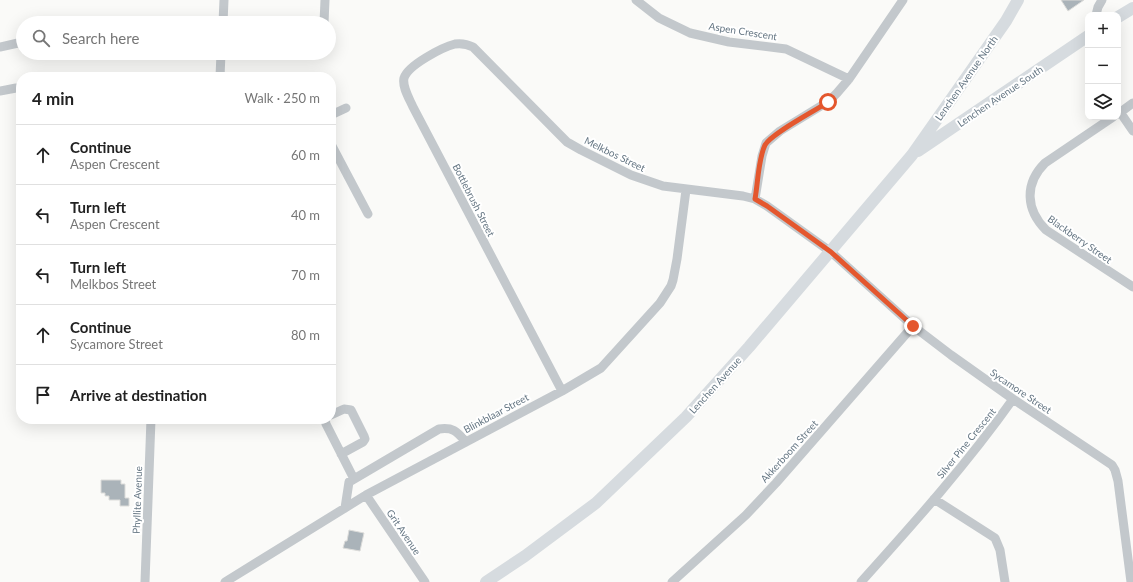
<!DOCTYPE html>
<html lang="en">
<head>
<meta charset="utf-8">
<style>
	:root { --surface:#fff; --page:#f6f6f6; --text:#222; --muted:#767676; --line:#e0e0e0 }
	body { margin:0; font-family:Lato,sans-serif; background:var(--page); color:var(--text) }
	.controls { position:absolute; right:12px; top:12px; display:grid; overflow:hidden; border-radius:8px; box-shadow:0 4px 16px #0002 }
	.controls button { width:36px; height:36px; display:grid; place-items:center; padding:0; border:0; border-bottom:1px solid var(--line); background:var(--surface); color:var(--text); font:20px sans-serif }
	.stop { position:absolute; width:12px; height:12px; margin:-9px; border:3px solid #e4572e; border-radius:50%; background:#fff }
	.stop.end { background:#e4572e; border-color:#fff; box-shadow:0 1px 4px #0008 }
	.list { margin:0; padding:0; list-style:none }
	h2 { display:flex; justify-content:space-between; align-items:center; height:52px; margin:0; padding:0 16px; font-size:17px }
	h2 small { font-size:13px; font-weight:400; color:var(--muted) }
	.list li { display:grid; grid-template-columns:26px 1fr auto; gap:12px; align-items:center; box-sizing:border-box; height:60px; padding:0 16px; border-top:1px solid var(--line) }
	.list b { display:block; font-size:15px; white-space:nowrap }
	.list p { margin:0; font-size:13px; white-space:nowrap; color:var(--muted) }
	.list em { font-size:13px; font-style:normal; color:var(--muted) }
	.icon { flex:none; width:22px; height:22px; fill:none; stroke:currentColor; stroke-width:2; stroke-linecap:round; stroke-linejoin:round }
	.map { position:relative; flex:none; width:1133px; height:582px; overflow:hidden }
	.search { position:absolute; background:var(--surface); box-shadow:0 4px 16px #0002; left:16px; top:16px; width:320px; height:44px; display:flex; align-items:center; gap:10px; box-sizing:border-box; padding:0 14px; border-radius:22px; color:var(--muted); font-size:15px }
	.panel { position:absolute; background:var(--surface); box-shadow:0 4px 16px #0002; left:16px; top:72px; width:320px; height:352px; border-radius:16px }
	.map>svg:first-child { display:block }
	.building { fill:#aab3b9; stroke:#dcdcda }
	.lines { fill:none; stroke-linecap:round; stroke-linejoin:round }
	.minor { stroke:#c3c8cc; stroke-width:9 }
	.major { stroke:#d6dbdf; stroke-width:12 }
	.route { stroke:#e4572e; stroke-width:5 }
	.labels { text-anchor:middle; stroke-width:4; stroke-linejoin:round; paint-order:stroke }
	.street-label { font-size:10px; fill:#657683; stroke:#fff }
</style>
</head>
<body>
<div class="map">
<svg width="1133" height="582" viewBox="0 0 1133 582">
	<rect width="100%" height="100%" fill="#fafaf8"/>
	<path class="building" d="M1061 0H1084L1068 11Z
		M101 480H121V484H125V498H129V506H120V500H109V496H105V493H101Z
		M349 530 364 533 360 551 343 548 345 541H347Z"/>
	<g class="lines">
		<path class="minor" d="M636 0 659 18 690 33 729 42 786 49 849 79
			M1096 15 1098 7 1102 0
			M223 23 224 0
			M324 23 325 0
			M0 47 18 43
			M220 77 221 53
			M0 91 16 88
			M1120 112 1133 131
			M1118 114 1133 103
			M331 115 346 108
			M1113 117 1045 163C1024 184 1026 210 1046 230L1133 287
			M331 144 368 214
			M755 199 762 156 766 143 780 131 829 101 837 93 849 79 903 0
			M562 391 413 107C409 98 402 87 404 78 408 65 443 47 455 44 462 43 467 44 473 47L560 135 567 142 581 150 631 175 663 186 743 196 755 199 767 206 831 252 913 326 951 355 1013 399 1112 465 1115 470 1118 481 1131 582
			M331 415 344 409 351 410 364 436 365 439 363 442 341 454
			M325 419 326 424 354 479
			M366 495 425 582
			M934 499 995 538 1000 550 1005 582
			M345 508 349 482 439 429C454 427 457 432 466 442
			M145 582 151 419
			M225 582 366 495 562 391 601 368 660 303 671 286 673 280 677 259 686 190
			M672 582 746 515 776 483 913 326
			M861 582C914 523 967 464 1013 399"/>
		<path class="major" d="M1118 17 1133 8
			M918 151 1088 36
			M486 582 525 556 596 503 686 417 749 347 912 155 1006 21 1018 0"/>
	</g>
	<g class="lines">
		<path class="route" d="M828 102C815 111 772 133 765 145 758 160 758 183 755 199L767 206 831 252 913 326"/>
	</g>
	<g class="labels">
		<g class="street-label">
			<text transform="translate(743 31) rotate(9)" y="4">Aspen Crescent</text>
			<text transform="translate(966 78) rotate(-55)" y="4">Lenchen Avenue North</text>
			<text transform="translate(1000 96) rotate(-34)" y="4">Lenchen Avenue South</text>
			<text transform="translate(615 154) rotate(26)" y="4">Melkbos Street</text>
			<text transform="translate(474 200) rotate(63)" y="4">Bottlebrush Street</text>
			<text transform="translate(1080 239) rotate(35)" y="4">Blackberry Street</text>
			<text transform="translate(715 385) rotate(-48)" y="4">Lenchen Avenue</text>
			<text transform="translate(1021 391) rotate(34)" y="4">Sycamore Street</text>
			<text transform="translate(496 413) rotate(-28)" y="4">Blinkblaar Street</text>
			<text transform="translate(966 443) rotate(-51)" y="4">Silver Pine Crescent</text>
			<text transform="translate(789 451) rotate(-48)" y="4">Akkerboom Street</text>
			<text transform="translate(137 500) rotate(-88)" y="4">Phyllite Avenue</text>
			<text transform="translate(404 532) rotate(56)" y="4">Grit Avenue</text>
		</g>
	</g>
</svg>
<div class="controls">
<button>+</button>
<button>−</button>
<button><svg class="icon" aria-label="layers" viewBox="0 0 24 24"><path d="M12 4l9 5-9 5-9-5zM3 14l9 5 9-5"/></svg></button>
</div>
<div class="stop" style="left:828px;top:102px"></div>
<div class="stop end" style="left:913px;top:326px"></div>
<div class="search"><svg class="icon" aria-label="search" viewBox="0 0 24 24"><circle cx="10" cy="10" r="6"/><path d="M15 15l6 6"/></svg>Search here</div>
<section class="panel">
<h2>4 min<small>Walk · 250 m</small></h2>
<ul class="list">
<li><svg class="icon" aria-label="ahead" viewBox="0 0 24 24"><path d="M12 20V5M6 11l6-6 6 6"/></svg><div><b>Continue</b><p>Aspen Crescent</p></div><em>60 m</em></li>
<li><svg class="icon" aria-label="left" viewBox="0 0 24 24"><path d="M17 20v-9H6M10 6l-5 5 5 5"/></svg><div><b>Turn left</b><p>Aspen Crescent</p></div><em>40 m</em></li>
<li><svg class="icon" aria-label="left" viewBox="0 0 24 24"><path d="M17 20v-9H6M10 6l-5 5 5 5"/></svg><div><b>Turn left</b><p>Melkbos Street</p></div><em>70 m</em></li>
<li><svg class="icon" aria-label="ahead" viewBox="0 0 24 24"><path d="M12 20V5M6 11l6-6 6 6"/></svg><div><b>Continue</b><p>Sycamore Street</p></div><em>80 m</em></li>
<li><svg class="icon" aria-label="arrive" viewBox="0 0 24 24"><path d="M6 21V4h12l-3 4 3 4H6"/></svg><div><b>Arrive at destination</b></div></li>
</ul>
</section>
</div>
</body>
</html>
